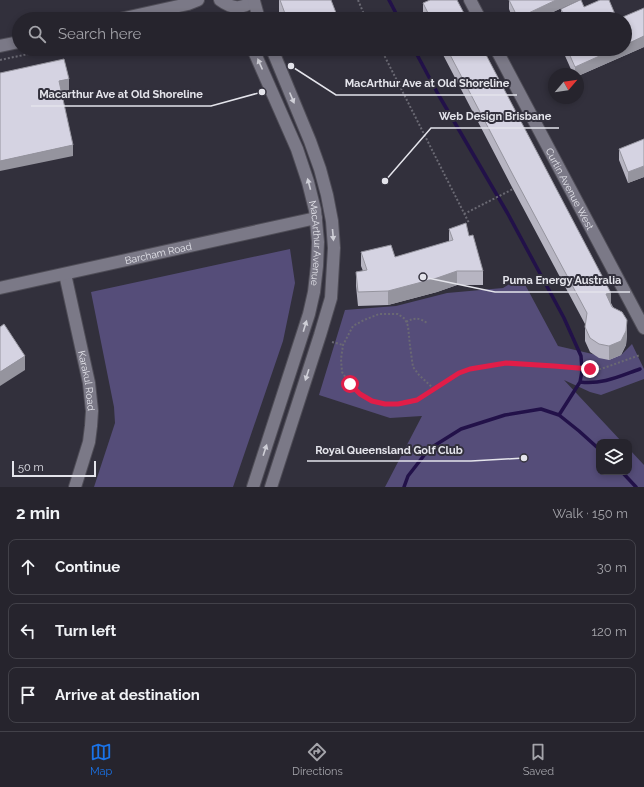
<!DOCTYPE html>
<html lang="en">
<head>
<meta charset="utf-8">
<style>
	:root { --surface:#26242d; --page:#2e2c35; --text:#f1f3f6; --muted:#a4a4aa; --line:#424149; --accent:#1a73e8 }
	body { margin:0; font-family:Raleway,sans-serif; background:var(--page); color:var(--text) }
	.controls { position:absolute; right:12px; bottom:12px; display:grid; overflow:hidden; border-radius:8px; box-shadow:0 2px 6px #0003 }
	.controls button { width:36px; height:36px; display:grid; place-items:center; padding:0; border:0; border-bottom:1px solid var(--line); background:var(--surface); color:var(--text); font:20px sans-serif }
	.compass { position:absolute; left:548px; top:68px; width:36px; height:36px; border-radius:50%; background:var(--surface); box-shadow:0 2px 6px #0003; rotate:61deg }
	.scale { position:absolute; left:12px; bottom:10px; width:84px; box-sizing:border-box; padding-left:4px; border:2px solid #e4e4eb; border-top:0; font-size:11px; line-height:14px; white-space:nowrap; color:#e4e4eb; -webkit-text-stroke:3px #32303c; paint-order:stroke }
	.stop { position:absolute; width:12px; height:12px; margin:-9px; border:3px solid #e11d48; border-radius:50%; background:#fff }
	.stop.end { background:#e11d48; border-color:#fff; box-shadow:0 1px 4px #0008 }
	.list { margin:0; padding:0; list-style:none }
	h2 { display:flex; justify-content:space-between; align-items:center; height:52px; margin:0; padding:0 16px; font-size:17px }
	h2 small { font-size:13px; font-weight:400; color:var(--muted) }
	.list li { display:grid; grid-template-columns:26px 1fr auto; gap:12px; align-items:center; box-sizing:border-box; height:56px; margin:0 8px 8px; padding:0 8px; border:1px solid var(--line); border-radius:8px }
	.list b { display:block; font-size:15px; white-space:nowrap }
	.list em { font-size:13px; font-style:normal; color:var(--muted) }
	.icon { flex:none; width:22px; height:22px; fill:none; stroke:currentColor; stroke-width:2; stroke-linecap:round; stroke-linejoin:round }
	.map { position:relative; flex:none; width:644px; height:487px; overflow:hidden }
	.search { position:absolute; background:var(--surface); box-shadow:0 2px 6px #0003; left:12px; right:12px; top:12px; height:44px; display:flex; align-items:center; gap:10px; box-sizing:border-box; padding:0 14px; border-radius:22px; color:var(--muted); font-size:15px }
	.sheet { height:244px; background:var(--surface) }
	nav { display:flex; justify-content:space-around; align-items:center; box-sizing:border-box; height:56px; border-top:1px solid var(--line); background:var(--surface); font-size:11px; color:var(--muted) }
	nav a { display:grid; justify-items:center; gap:2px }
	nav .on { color:var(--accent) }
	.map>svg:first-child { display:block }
	.green { fill:#554d79 }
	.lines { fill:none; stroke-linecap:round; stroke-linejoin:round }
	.stream { stroke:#221149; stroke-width:3.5 }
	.minor-casing { stroke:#4f4d57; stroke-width:14 }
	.path { stroke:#6a6973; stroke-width:2; stroke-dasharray:2 2; stroke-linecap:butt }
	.minor { stroke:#7b7987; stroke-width:12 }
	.wall { fill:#b7b5c2 }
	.shaded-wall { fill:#95949e }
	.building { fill:#d5d3e2; stroke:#95949e }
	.oneway { fill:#cfcfd7 }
	.route { stroke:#e11d48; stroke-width:5 }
	.labels { text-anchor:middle; stroke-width:4; stroke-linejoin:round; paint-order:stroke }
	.street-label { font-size:10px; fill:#e4e4eb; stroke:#32303c }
	.leader { fill:none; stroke:#e4e4eb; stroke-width:1.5 }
	.callout-dot { fill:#e4e4eb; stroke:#32303c; stroke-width:1.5 }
	.callout-label { font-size:11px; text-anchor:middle; font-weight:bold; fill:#e4e4eb; stroke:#32303c; stroke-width:4; stroke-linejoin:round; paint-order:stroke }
</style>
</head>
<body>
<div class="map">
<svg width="644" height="487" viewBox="0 0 644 487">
	<rect width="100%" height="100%" fill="#32303c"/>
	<path class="green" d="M290 249 295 283 283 341 233 487H94L115 423 114 407 91 292Z
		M521 277 558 346 601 356 621 355 632 344 644 369V379L601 395 590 392 564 380 622 442H599V472H629V449L644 465V487H385L422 416 390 418 319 395 345 310 396 306 447 293 503 288Z"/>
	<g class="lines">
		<path class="stream" d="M389 0 399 19
			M414 49 438 94 508 214 564 318 581 356 582 371 580 382 559 415
			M580 382C602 385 620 376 640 369
			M622 472 636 487
			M404 487 408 476 429 449 461 429 505 415 541 409 559 415 579 431 599 449"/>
		<g class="minor-casing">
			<g id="minor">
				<path d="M220 0C232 9 242 10 254 0"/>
				<path d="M470 0 480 19"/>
				<path d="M254 1 259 19"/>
				<path d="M120 19 188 4 198 0"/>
				<path d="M0 46 19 42"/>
				<path id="s1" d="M253 49 297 149 308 182 315 210 318 242 317 266 314 292 309 314 253 487"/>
				<path id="s2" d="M496 49 644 328"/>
				<path id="s3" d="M65 274 89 383 92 411 91 426 89 442 75 487"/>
				<path id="s4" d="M0 288 316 218"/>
				<path d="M271 487 320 335 331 298 334 248 332 221 327 195 320 169 310 141 272 49"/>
			</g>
		</g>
		<path class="path" d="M358 0 366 19
			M187 19C200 16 209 12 221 19
			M381 49 469 223
			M0 60 52 49
			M464 214 513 189
			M406 322C415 317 420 318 427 323
			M332 342 343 345
			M434 389 419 375 413 367 410 346 408 326 405 319 398 314H379L364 320 353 326 343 345 341 359 342 372 350 384 360 394 372 401 385 404H398L417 400 434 389 459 373 470 369 506 363 554 366 574 368 601 369 640 355"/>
		<use href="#minor" class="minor"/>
	</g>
	<path class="wall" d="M279 0H331L338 19H282L279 13Z
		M509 0H579L538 19H513L509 9Z
		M423 3 467 19H424L423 17Z
		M584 7 561 17V9Z
		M644 47 578 76V74H573L562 49H625Z
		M440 49H483L611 303 627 334 626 345 621 355 609 360 599 358 590 352 585 341V324L513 189Z
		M644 139V177L628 183 619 160V149Z
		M449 229 469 236 483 271V285H457L437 292 388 305 358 306 356 286V272L363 271 361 266V252L395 257 449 242Z"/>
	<path class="shaded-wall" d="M556 0H579L538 19H518V18Z
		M644 36V47L578 76V74H575V67L615 49H625V45Z
		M69 79V90L59 92V81Z
		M73 145V156L0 171V161Z
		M644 166V177L628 183V172Z
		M457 271V285L437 292 388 305V291Z
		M611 293V307L606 294Z
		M627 320V334L626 345 621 355 609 360V346Z
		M25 356V370L0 386V372Z"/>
	<path class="building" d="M280 0H331L338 18 336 19H287Z
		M430 0H457L467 19H431L423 3Z
		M509 0H556L518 18Z
		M580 0H581L584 7 600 0H609L617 19H556L564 16 561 9Z
		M644 8V36L625 45V19H618Z
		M447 49H483L611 293 606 294 612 307 622 312 627 320 626 331 621 341 609 346 599 344 590 338 585 327 587 313 513 175Z
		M567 49H615L575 67Z
		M64 59 69 79 59 81 73 145 0 161V73Z
		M644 139V166L628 172 619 149Z
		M466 223 469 236 473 235 483 271H457L437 278 388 291 358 292 356 272 367 270 361 252 391 245 395 257 453 240 449 229Z
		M4 324 25 356 0 372V327Z"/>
	<defs><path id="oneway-solid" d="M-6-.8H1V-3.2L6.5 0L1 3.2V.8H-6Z"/></defs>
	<g class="oneway">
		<use href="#oneway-solid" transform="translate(260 64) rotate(-114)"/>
		<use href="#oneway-solid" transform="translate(292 98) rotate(67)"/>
		<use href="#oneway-solid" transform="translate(309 184) rotate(-105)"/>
		<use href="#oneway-solid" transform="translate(333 235) rotate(85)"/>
		<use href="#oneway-solid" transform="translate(305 326) rotate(-73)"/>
		<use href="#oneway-solid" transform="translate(307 375) rotate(108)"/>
		<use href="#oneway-solid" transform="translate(265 450) rotate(-72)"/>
	</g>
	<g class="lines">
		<path class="route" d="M350 384 360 394 372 401 385 404H398L417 400 459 373 470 369 506 363 554 366 590 369"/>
	</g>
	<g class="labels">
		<g class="street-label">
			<text dy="4" stroke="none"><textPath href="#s2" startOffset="158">Curtin Avenue West</textPath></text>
			<text dy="4" stroke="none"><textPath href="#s1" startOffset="206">MacArthur Avenue</textPath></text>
			<text dy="4" stroke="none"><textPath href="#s4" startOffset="162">Barcham Road</textPath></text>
			<text dy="4" stroke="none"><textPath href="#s3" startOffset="109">Karakul Road</textPath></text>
		</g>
	</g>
	<path class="leader" d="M291 66L336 95H517M262 92L211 106H31M385 181L431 128H559M423 277L495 292H630M524 458L471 461H307"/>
	<g class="callout-dot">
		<circle cx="291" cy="66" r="4"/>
		<circle cx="262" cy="92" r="4"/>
		<circle cx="385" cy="181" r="4"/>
		<circle cx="423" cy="277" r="4"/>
		<circle cx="524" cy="458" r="4"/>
	</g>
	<g class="callout-label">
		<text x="427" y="87">MacArthur Ave at Old Shoreline</text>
		<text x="121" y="98">Macarthur Ave at Old Shoreline</text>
		<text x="495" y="120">Web Design Brisbane</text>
		<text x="562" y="284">Puma Energy Australia</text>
		<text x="389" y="454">Royal Queensland Golf Club</text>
	</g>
</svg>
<div class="controls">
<button><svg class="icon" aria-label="layers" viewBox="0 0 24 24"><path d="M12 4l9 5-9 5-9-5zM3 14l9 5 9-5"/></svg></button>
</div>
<svg class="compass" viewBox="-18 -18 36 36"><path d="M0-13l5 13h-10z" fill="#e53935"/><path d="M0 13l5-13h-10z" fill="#a4a4aa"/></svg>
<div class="scale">50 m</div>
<div class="stop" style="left:350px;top:384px"></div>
<div class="stop end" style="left:590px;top:369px"></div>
<div class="search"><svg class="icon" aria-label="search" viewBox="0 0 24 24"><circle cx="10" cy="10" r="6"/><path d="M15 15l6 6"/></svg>Search here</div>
</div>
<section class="sheet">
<h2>2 min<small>Walk · 150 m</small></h2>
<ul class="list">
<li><svg class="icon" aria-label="ahead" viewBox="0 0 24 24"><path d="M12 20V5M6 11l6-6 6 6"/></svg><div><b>Continue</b></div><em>30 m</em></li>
<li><svg class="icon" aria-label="left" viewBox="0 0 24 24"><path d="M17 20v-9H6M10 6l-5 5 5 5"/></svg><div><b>Turn left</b></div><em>120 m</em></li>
<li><svg class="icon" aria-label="arrive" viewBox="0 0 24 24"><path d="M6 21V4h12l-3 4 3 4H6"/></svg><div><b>Arrive at destination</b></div></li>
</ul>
</section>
<nav>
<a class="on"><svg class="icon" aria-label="map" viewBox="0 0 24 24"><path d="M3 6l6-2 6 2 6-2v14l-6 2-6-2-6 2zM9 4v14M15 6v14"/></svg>Map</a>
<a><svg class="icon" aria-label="directions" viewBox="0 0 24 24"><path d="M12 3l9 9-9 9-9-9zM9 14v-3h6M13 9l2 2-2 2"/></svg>Directions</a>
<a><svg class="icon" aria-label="saved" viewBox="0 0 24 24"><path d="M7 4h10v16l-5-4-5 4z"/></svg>Saved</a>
</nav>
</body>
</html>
